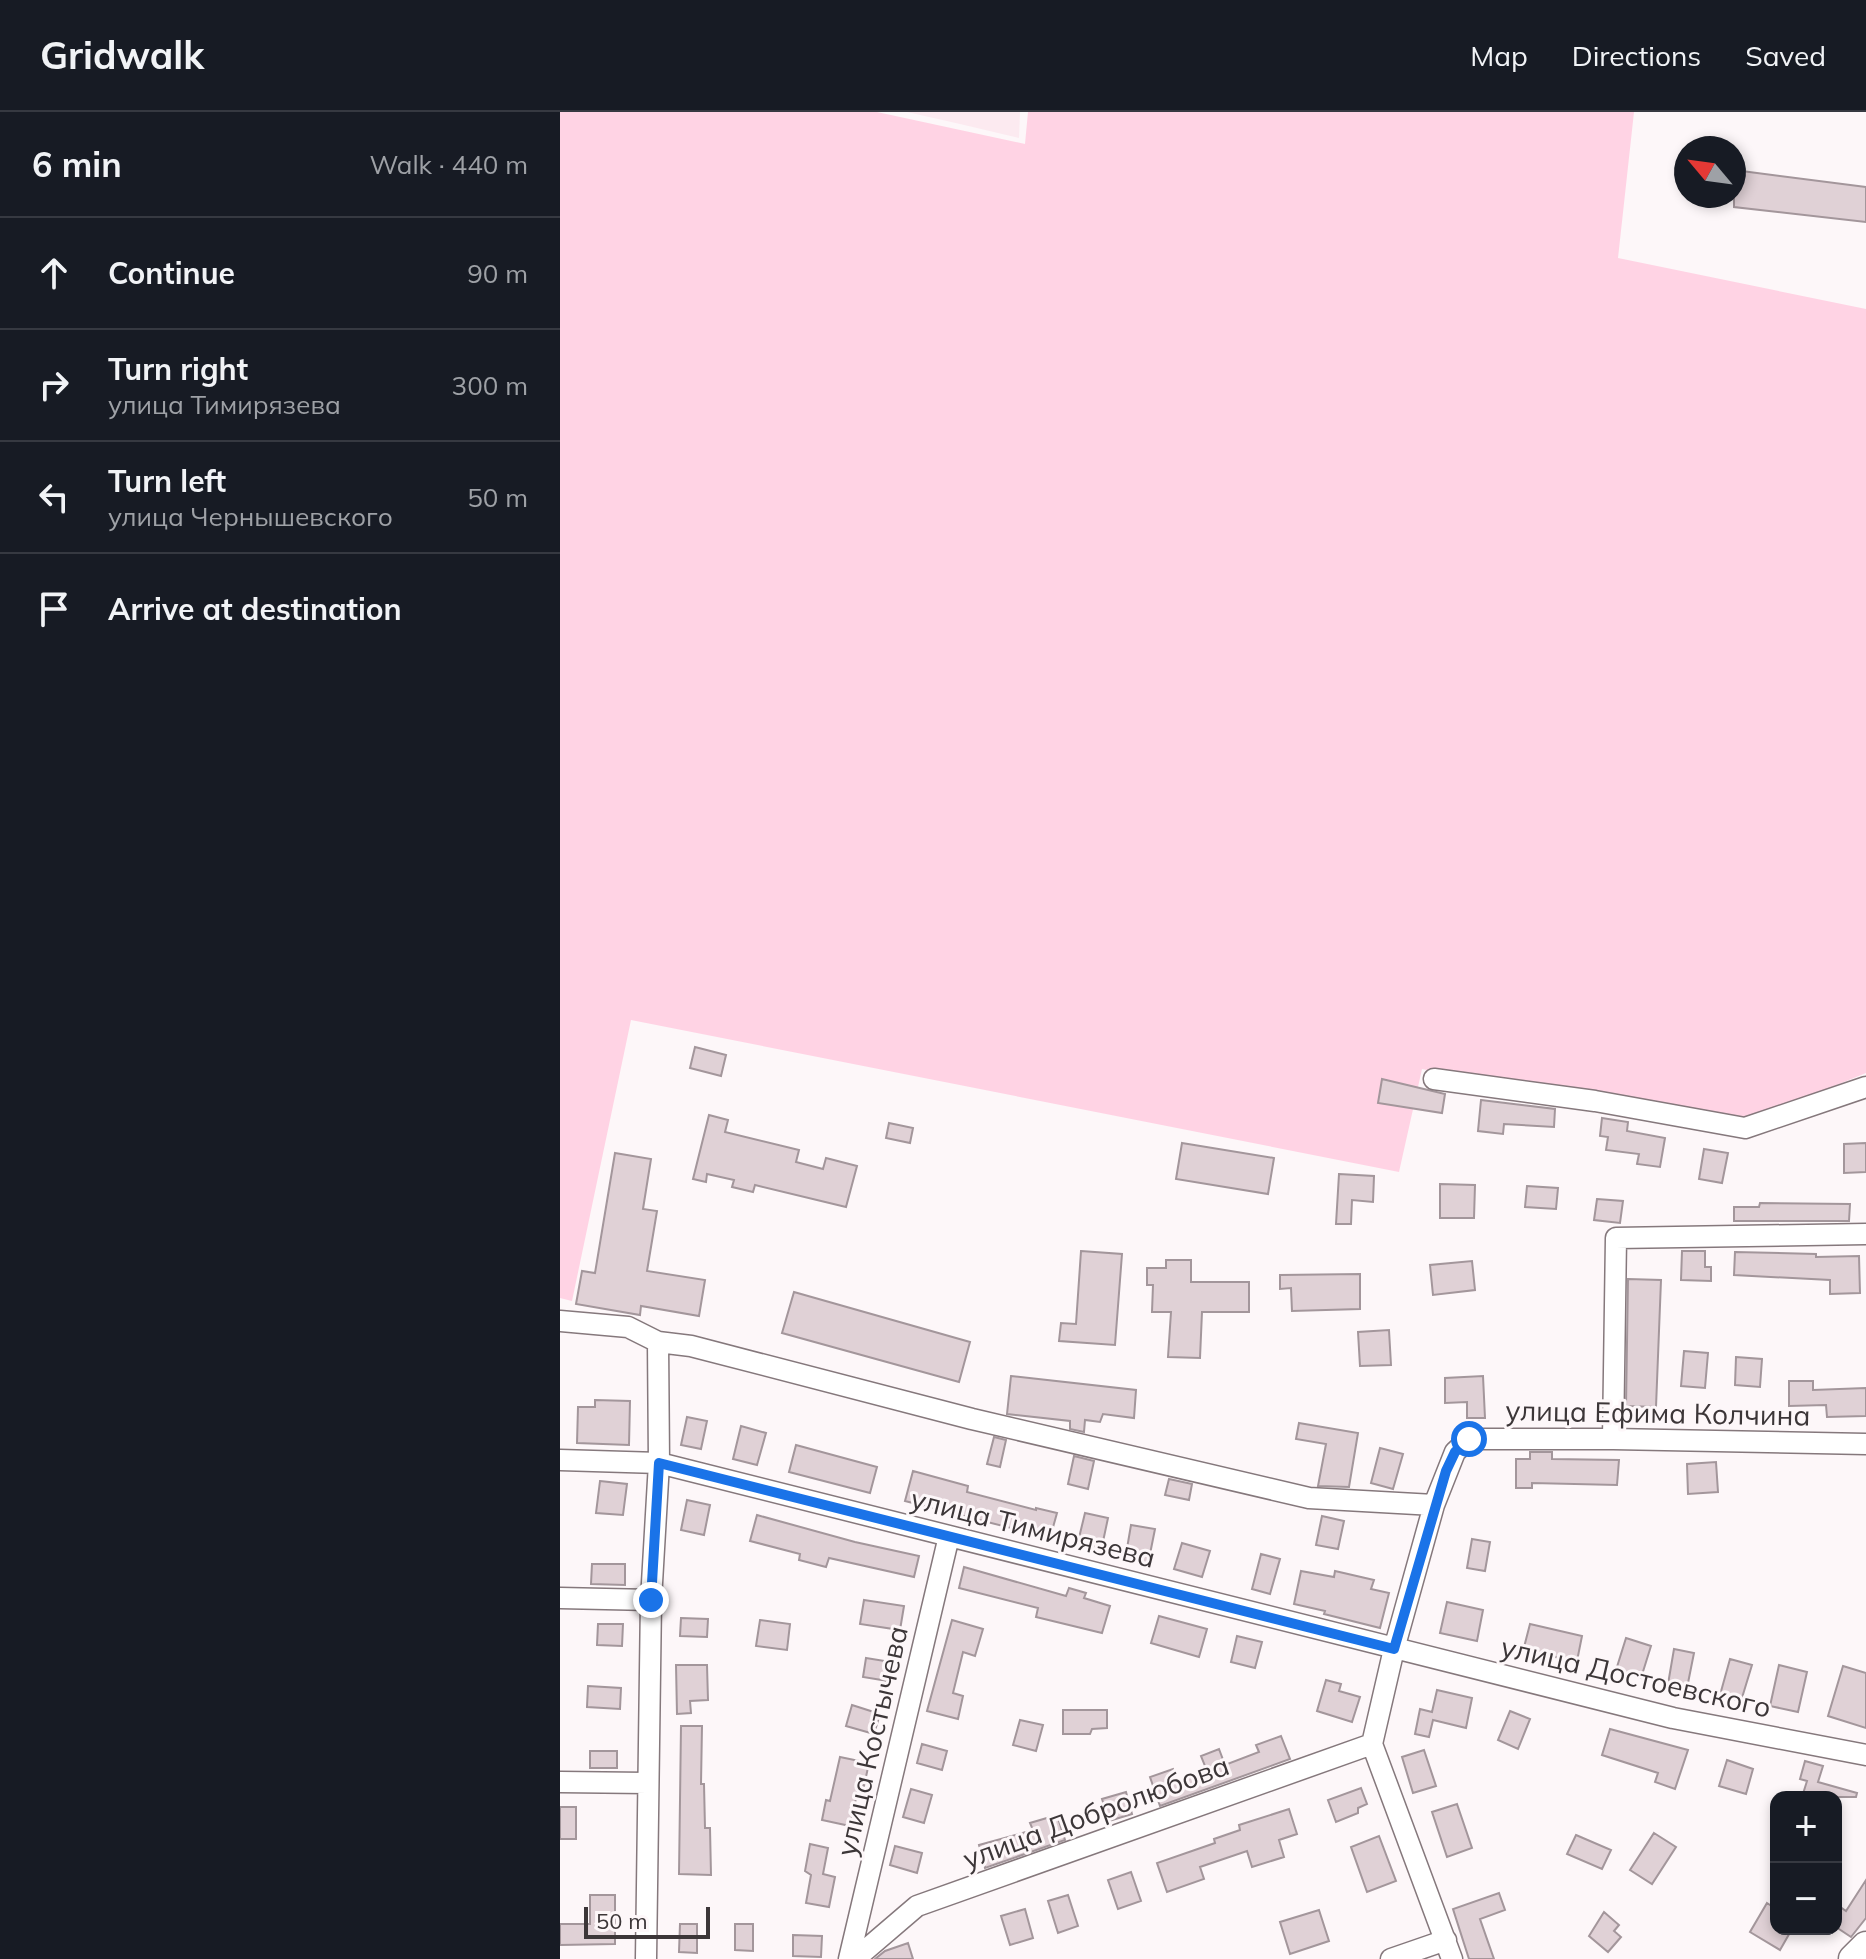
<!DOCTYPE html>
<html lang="en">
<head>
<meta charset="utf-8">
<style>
	:root { --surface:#171b24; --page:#20242c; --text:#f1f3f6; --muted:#9ea1a6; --line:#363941 }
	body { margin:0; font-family:Mulish,sans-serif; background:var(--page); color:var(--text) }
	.controls { position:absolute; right:24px; bottom:24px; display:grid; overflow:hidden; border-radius:16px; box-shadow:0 4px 12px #0003 }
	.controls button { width:72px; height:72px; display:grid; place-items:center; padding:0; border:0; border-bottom:2px solid var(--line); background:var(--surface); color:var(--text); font:40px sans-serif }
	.compass { position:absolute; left:1114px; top:24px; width:72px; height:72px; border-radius:50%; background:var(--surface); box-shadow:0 4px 12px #0003; rotate:299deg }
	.scale { position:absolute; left:24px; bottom:20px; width:126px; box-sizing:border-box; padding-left:8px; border:4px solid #3c3638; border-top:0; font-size:22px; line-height:28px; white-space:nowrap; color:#3c3638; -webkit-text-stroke:6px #fdf7f9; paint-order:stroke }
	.stop { position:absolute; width:24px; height:24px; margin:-18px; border:6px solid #1a73e8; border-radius:50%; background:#fff }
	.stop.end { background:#1a73e8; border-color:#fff; box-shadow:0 2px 8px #0008 }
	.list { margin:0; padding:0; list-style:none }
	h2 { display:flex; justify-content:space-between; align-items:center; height:104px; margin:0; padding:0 32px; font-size:34px }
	h2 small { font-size:26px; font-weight:400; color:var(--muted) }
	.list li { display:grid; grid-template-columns:52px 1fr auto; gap:24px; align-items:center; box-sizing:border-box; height:112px; padding:0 32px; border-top:2px solid var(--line) }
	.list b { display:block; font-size:30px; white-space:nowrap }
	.list p { margin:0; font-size:26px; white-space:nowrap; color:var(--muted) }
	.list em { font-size:26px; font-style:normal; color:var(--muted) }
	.icon { flex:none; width:44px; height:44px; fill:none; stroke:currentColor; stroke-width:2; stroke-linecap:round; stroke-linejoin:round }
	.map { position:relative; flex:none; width:1306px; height:1847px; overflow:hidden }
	header { display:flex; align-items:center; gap:48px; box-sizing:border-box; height:112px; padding:0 40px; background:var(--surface); border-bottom:2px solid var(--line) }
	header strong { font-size:38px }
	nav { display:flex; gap:44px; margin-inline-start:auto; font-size:28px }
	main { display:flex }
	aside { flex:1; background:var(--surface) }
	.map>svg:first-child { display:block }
	.built { fill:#fceaf0 }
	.green { fill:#ffd3e4 }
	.building { fill:#e0d1d6; stroke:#a3969b; stroke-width:2 }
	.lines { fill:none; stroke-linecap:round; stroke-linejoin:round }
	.street-casing { stroke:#85787c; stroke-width:23 }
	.secondary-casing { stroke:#85787c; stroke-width:31 }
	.street { stroke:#fff; stroke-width:20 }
	.secondary { stroke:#fff; stroke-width:28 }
	.route { stroke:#1a73e8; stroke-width:10 }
	.labels { text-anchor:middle; stroke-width:6; stroke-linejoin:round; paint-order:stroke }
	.street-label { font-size:28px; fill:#3c3638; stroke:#fdf7f9 }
</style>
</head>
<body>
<header>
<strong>Gridwalk</strong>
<nav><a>Map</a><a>Directions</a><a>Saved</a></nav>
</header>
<main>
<aside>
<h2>6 min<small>Walk · 440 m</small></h2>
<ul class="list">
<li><svg class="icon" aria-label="ahead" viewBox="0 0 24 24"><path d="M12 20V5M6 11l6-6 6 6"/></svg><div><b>Continue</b></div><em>90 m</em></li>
<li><svg class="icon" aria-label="right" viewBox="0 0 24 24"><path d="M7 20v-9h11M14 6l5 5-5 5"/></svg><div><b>Turn right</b><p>улица Тимирязева</p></div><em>300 m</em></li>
<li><svg class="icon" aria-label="left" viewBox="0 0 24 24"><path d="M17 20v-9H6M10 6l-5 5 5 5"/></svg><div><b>Turn left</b><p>улица Чернышевского</p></div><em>50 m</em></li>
<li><svg class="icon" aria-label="arrive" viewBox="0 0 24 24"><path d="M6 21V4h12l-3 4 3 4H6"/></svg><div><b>Arrive at destination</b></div></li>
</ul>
</aside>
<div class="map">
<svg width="1306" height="1847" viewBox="0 0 1306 1847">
	<rect width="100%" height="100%" fill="#fdf7f9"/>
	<path class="built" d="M347 0H460L459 26 400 12Z"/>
	<path class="green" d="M0 0H317L465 32 468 0H1074L1058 146 1306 197V961L1172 1016 862 957 839 1060 71 908 12 1189 0 1186Z"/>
	<path class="building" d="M1174 58 1306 75V110L1174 95Z
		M135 935 166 943 161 964 130 956Z
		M822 967 885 982 882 1001 818 991Z
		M921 988 995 997 994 1015 944 1012 943 1022 918 1019Z
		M149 1003 168 1008 165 1020 239 1038 236 1050 263 1057 266 1046 297 1054 286 1095 195 1073 193 1080 172 1075 174 1068 147 1062 146 1070 133 1067Z
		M1042 1006 1068 1010 1067 1019 1105 1026 1100 1055 1077 1052 1079 1042 1046 1038 1048 1025 1040 1024Z
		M329 1011 353 1016 350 1031 326 1026Z
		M622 1031 714 1046 708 1082 616 1067Z
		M1306 1031V1060L1284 1061V1032Z
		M1144 1037 1168 1041 1162 1071 1139 1067Z
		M55 1041 91 1047 83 1097 97 1099 87 1159 145 1168 139 1204 81 1194 80 1203 16 1192 22 1159 35 1161Z
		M779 1062 814 1064 813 1090 792 1088 791 1112H776Z
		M880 1072 915 1073 914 1106H880Z
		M967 1074 998 1076 996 1097 965 1095Z
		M1037 1087 1063 1089 1060 1111 1034 1108Z
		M1200 1091 1290 1092 1289 1109H1174V1095H1199Z
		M521 1139 562 1142 555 1233 499 1229 501 1211 516 1212Z
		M1122 1139H1145V1155H1151V1169L1121 1168Z
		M1175 1140 1256 1142V1145L1299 1144 1300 1181 1270 1182V1168L1174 1163Z
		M606 1148H631V1170H689V1200H642L640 1246 608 1245 611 1200H592L593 1173H587V1156H606Z
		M912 1149 915 1178 873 1183 870 1153Z
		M800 1162V1197L732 1199 731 1176 720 1177V1163Z
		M1068 1167 1101 1168 1096 1295 1066 1294Z
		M234 1180 410 1230 399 1270 222 1221Z
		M829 1218 831 1253 800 1254 798 1220Z
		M1124 1239 1148 1241 1145 1276 1121 1274Z
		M1176 1245 1202 1247 1200 1275 1175 1273Z
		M451 1264 576 1278 574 1306 543 1302 540 1310 525 1308 524 1320 510 1317V1309L447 1302Z
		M923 1264 925 1306H907V1290L885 1291V1266Z
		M1229 1269H1253V1278L1306 1276V1304L1267 1305 1266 1293 1229 1294Z
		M35 1288 70 1289 69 1333 17 1331 18 1295H35Z
		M127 1305 147 1309 141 1337 121 1333Z
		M739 1311 798 1321 789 1375 758 1374 766 1332 736 1327Z
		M181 1314 206 1321 197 1353 173 1347Z
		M434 1325 446 1328 440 1355 427 1352Z
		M236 1333 317 1355 310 1381 229 1360Z
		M820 1336 843 1342 833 1377 811 1371Z
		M970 1340H992V1347L1059 1348 1057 1373 972 1371V1376H956V1347H970Z
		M514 1344 534 1349 528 1377 508 1372Z
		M1156 1350 1158 1380 1128 1382 1127 1352Z
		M353 1359 408 1374 407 1380 476 1398V1396L497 1401 490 1426 345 1389Z
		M609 1367 632 1372 629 1388 605 1383Z
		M40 1369 67 1372 63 1403 36 1401Z
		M127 1388 150 1393 144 1423 121 1418Z
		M525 1401 548 1406 541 1439 517 1434Z
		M197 1403 295 1430 359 1444 354 1465 269 1446 266 1455 239 1448 240 1442 190 1429Z
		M762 1404 784 1409 778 1437 756 1433Z
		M571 1413 595 1417 588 1452 565 1448Z
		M912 1427 930 1430 925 1459 907 1456Z
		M622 1431 650 1439 642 1465 614 1457Z
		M701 1442 720 1447 710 1482 692 1477Z
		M32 1452H65V1473L31 1472Z
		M404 1455 506 1484 509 1476 526 1481 524 1486 550 1494 542 1521 476 1505 478 1496 399 1476Z
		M741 1459 774 1465 775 1459 814 1468 811 1477 829 1481 820 1516 764 1502 765 1499 734 1492Z
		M304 1488 344 1494 340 1518 300 1512Z
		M887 1490 923 1498 917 1529 880 1521Z
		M599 1504 647 1517 639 1545 591 1531Z
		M121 1506 148 1507 147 1525 120 1524Z
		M200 1508 230 1512 227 1538 196 1534Z
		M392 1508 423 1517 415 1544 403 1540 393 1581 403 1584 398 1607 367 1599Z
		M38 1512H63L62 1534 37 1533Z
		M970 1512 1022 1524 1017 1549 963 1539Z
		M677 1524 702 1530 695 1556 671 1550Z
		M1066 1526 1091 1534 1081 1566 1056 1558Z
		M1114 1537 1134 1541 1127 1576 1108 1572Z
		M306 1546 331 1550 328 1569 303 1565Z
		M1170 1547 1192 1553 1181 1589 1160 1583Z
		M116 1553H147L148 1588 130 1589 131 1601 117 1602Z
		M1219 1553 1247 1560 1238 1600 1210 1594Z
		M1283 1554 1306 1561V1616L1268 1604Z
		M766 1568 781 1572 779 1579 800 1585 792 1610 757 1599Z
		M28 1574 61 1576 60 1597 27 1595Z
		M877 1578 912 1586 906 1616 873 1608 869 1625 855 1622 860 1597 872 1600Z
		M292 1593 320 1602 314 1622 286 1614Z
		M503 1598H547V1616L532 1617 530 1622H503Z
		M950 1599 970 1607 958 1637 938 1628Z
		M460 1608 483 1613 476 1639 453 1633Z
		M121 1614H142L141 1672H144L145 1716H150L151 1763 119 1762Z
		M1050 1617 1128 1638 1115 1677 1095 1670 1098 1661 1042 1643Z
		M721 1624 730 1647 600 1694 590 1665 613 1657 617 1670 647 1659 641 1644 659 1637 665 1653 699 1640 696 1633Z
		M362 1632 387 1639 382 1658 357 1651Z
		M864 1638 876 1674 853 1681 842 1645Z
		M30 1639H57V1656H30Z
		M280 1645 309 1651 304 1674 299 1673 290 1714 262 1708 266 1688 270 1689Z
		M1167 1648 1193 1657 1186 1682 1159 1674Z
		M1245 1649 1263 1654 1258 1670 1297 1681 1296 1685H1242L1247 1669 1240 1667Z
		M801 1676 807 1692 798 1696V1701L776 1710 768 1688Z
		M351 1677 372 1683 364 1711 343 1705Z
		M566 1680 572 1702 549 1709 542 1687Z
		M897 1692 912 1736 887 1745 872 1700Z
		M0 1695H16V1727H0Z
		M729 1697 737 1722 719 1728 724 1745 692 1755 687 1739 640 1755 644 1767 607 1780 597 1751 655 1731 654 1727 680 1718 679 1713Z
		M497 1703 505 1728 425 1756 419 1733 473 1718 470 1711Z
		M1094 1721 1116 1735 1092 1772 1070 1758Z
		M1016 1723 1051 1738 1042 1757 1007 1742Z
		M819 1724 836 1769 807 1780 791 1735Z
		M250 1732 268 1736 263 1762 275 1765 269 1795 246 1791 251 1763 245 1759Z
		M335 1734 362 1741 357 1761 330 1753Z
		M571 1760 581 1789 558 1797 548 1768Z
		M1306 1768V1806L1291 1825 1276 1815V1792L1286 1799Z
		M939 1781 945 1798 920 1807 934 1847H909L893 1797Z
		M30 1783H55V1832L0 1833V1812H30Z
		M508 1783 518 1814 498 1821 488 1789Z
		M1207 1791 1216 1797V1817H1232L1220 1838 1190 1820Z
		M465 1797 473 1826 450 1833 441 1804Z
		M759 1798 769 1829 730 1842 720 1810Z
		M1044 1800 1059 1813 1054 1819 1061 1825 1048 1840 1029 1824Z
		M120 1812H137V1841L119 1840Z
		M175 1812H193V1839L175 1838Z
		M233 1823 262 1824 261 1845 233 1844Z
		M348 1831 353 1847H315L325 1839Z"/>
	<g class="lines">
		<g class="street-casing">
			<path id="street" d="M874 967 1035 989 1185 1016 1306 975
				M0 1209 68 1215 98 1230 131 1234 412 1307 749 1386 874 1393
				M1053 1327 1056 1126 1306 1122
				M0 1348 99 1351 1113 1606 1306 1643
				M0 1486 91 1488
				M0 1670 87 1671
				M86 1847 91 1488 99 1351 98 1230
				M289 1847 389 1424
				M295 1847 357 1794 812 1632
				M831 1847 886 1828
				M892 1847 812 1632 834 1537 874 1393 895 1340 909 1327H1053L1306 1332"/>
		</g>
		<g class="secondary-casing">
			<path id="secondary" d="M1293 1847 1306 1834"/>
		</g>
		<use href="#street" class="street"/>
		<use href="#secondary" class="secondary"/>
	</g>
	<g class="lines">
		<path class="route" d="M91 1488 99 1351 834 1537 886 1359 895 1340 909 1327"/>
	</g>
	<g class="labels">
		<g class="street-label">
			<text transform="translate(1098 1301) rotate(1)" y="10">улица Ефима Колчина</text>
			<text transform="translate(473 1416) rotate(14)" y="10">улица Тимирязева</text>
			<text transform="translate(1076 1565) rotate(13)" y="10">улица Достоевского</text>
			<text transform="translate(312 1629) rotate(-77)" y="10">улица Костычева</text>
			<text transform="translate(536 1700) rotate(-20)" y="10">улица Добролюбова</text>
		</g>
	</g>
</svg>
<div class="controls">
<button>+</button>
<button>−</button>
</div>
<svg class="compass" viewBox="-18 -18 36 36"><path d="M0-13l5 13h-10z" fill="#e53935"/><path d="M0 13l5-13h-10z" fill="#9ea1a6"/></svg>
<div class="scale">50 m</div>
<div class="stop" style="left:909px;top:1327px"></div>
<div class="stop end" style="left:91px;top:1488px"></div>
</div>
</main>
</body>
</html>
